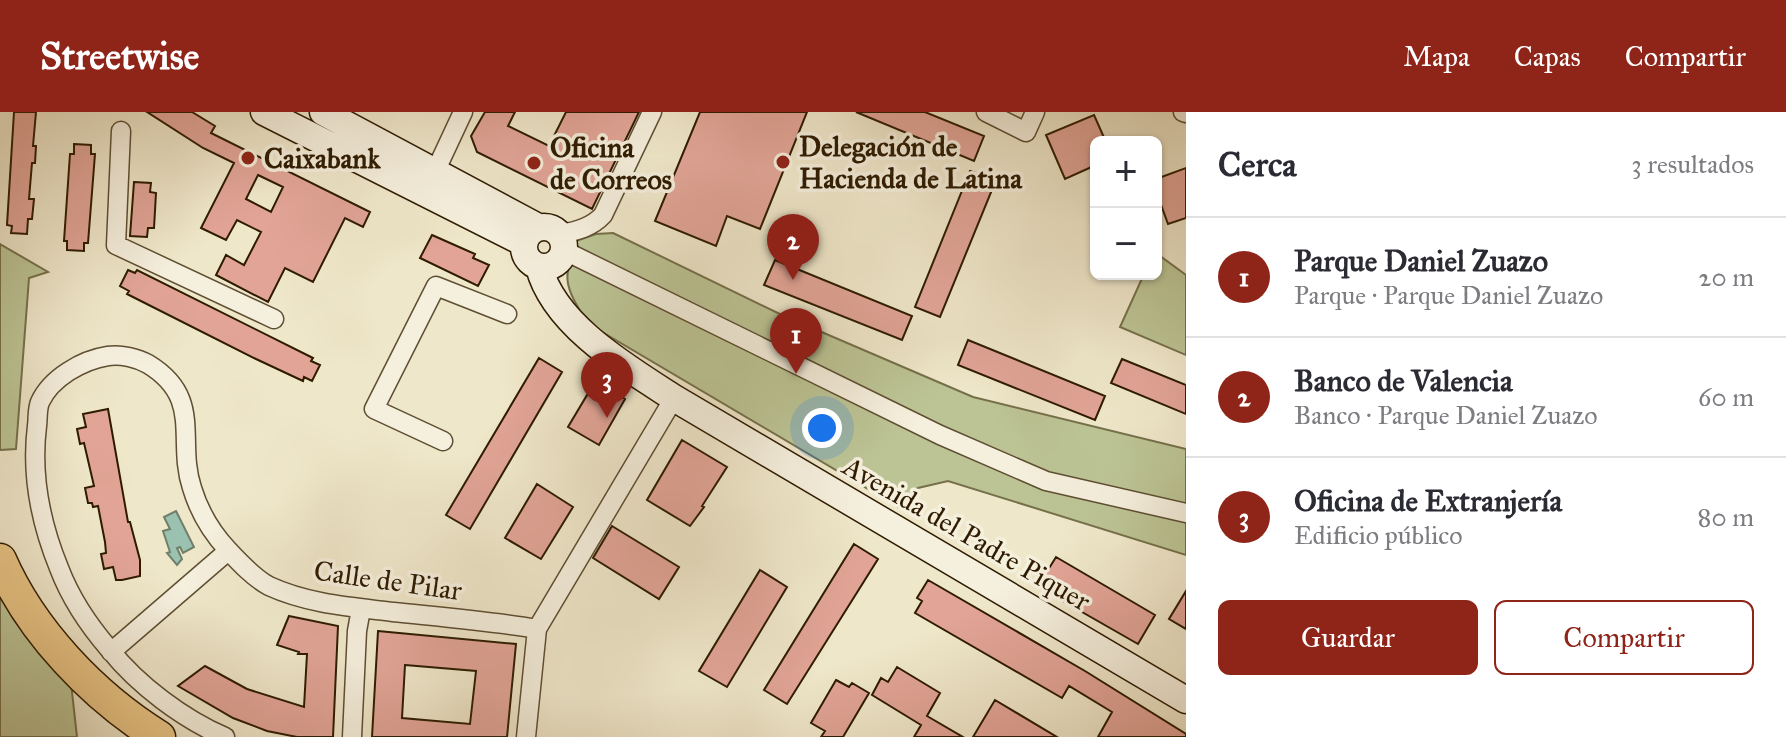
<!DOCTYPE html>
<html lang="es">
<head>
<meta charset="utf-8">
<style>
	:root { --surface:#fff; --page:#f2f2f3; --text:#2b2b33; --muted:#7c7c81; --line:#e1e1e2; --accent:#8f2418 }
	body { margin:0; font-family:"IM FELL Great Primer",serif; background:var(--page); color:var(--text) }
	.controls { position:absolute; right:24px; top:24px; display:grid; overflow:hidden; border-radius:12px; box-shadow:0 2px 6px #0004 }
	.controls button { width:72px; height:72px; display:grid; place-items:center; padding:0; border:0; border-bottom:2px solid var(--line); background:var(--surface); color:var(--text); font:40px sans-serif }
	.you { position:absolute; left:822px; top:316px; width:28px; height:28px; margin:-20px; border:6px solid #fff; border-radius:50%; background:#1a73e8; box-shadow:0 0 0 12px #1a73e833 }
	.badge { display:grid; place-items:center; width:52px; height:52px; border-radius:50%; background:var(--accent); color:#fff; font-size:26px; font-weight:700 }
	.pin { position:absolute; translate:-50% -66px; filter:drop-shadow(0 2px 4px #0008) }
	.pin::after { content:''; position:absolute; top:42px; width:28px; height:24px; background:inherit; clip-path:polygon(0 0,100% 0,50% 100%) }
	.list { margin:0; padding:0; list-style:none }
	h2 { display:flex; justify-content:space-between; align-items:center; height:104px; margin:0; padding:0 32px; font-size:34px }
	h2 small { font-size:26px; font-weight:400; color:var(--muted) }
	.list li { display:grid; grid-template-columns:52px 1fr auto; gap:24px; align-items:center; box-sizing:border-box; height:120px; padding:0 32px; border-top:2px solid var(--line) }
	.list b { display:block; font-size:30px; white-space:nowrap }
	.list p { margin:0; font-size:26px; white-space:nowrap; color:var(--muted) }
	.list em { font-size:26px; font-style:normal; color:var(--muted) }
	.actions { display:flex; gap:16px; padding:24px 32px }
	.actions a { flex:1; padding:18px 0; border:2px solid var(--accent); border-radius:12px; text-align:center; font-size:28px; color:var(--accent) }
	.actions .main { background:var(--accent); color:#fff }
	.map { position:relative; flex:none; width:1186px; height:625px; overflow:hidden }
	header { display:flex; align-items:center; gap:48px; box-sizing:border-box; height:112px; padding:0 40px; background:var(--accent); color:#fff }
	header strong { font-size:38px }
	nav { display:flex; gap:44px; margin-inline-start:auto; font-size:28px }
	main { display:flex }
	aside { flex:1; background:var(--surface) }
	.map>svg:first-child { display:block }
	.green { fill:#bcc495; stroke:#75704a; stroke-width:2 }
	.water { fill:#9bc1b1; stroke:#6f7f6a; stroke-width:2 }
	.building { fill:#e1a496; stroke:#2e1b00; stroke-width:2; fill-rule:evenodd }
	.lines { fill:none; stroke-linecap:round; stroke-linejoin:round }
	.street-casing { stroke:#5e4e32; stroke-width:21 }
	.secondary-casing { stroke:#2e1b00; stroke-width:29 }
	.highway-casing { stroke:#2e1b00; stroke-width:35 }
	.street { stroke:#f5efdd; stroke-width:18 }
	.secondary { stroke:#f5efdd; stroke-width:26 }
	.highway { stroke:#e8c485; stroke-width:32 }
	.poi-dot { fill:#8f2418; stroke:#f5efdd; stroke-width:3 }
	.labels { text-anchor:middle; stroke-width:7; stroke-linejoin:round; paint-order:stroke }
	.poi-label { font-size:28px; font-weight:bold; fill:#2e1b00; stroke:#f5efdd; text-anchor:start }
	.street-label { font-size:28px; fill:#2e1b00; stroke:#f5efdd }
</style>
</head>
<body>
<header>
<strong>Streetwise</strong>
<nav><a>Mapa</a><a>Capas</a><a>Compartir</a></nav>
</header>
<main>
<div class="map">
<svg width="1186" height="625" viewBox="0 0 1186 625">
	<rect width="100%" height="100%" fill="#efe7ca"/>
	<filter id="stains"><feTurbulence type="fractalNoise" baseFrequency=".0025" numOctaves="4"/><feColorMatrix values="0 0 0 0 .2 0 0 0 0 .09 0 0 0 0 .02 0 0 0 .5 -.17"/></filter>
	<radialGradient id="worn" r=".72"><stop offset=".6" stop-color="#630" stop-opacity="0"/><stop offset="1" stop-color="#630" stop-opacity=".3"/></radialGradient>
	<path class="green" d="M613 121 782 203 973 285 1186 337V443L948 369 918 376 900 396 587 211C566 175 561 169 576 129L596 122Z
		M0 132 48 160 29 166 16 337 0 338Z
		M1156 141 1186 163V243L1120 215 1144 162H1156Z
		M0 482 71 571 77 625H0Z"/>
	<path class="water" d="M176 399 194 435 183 441 180 435 177 436 182 447 177 453 167 441 170 440 163 419 170 417 164 405Z"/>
	<path class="building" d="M14 0H36L33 34H36L35 51H32L29 87H34L32 107H28L27 122 11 121 12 114 7 113Z
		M147 0H192L215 14 211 21 370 100 363 115 345 106 313 170 285 156 268 190 216 163 226 143 244 153 261 120 237 108 226 128 201 116 234 51 203 36ZM258 63 283 75 271 100 246 87Z
		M485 0H515L508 14 549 34 566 0H639L592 97 477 40 471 24Z
		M700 0H807L760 117 727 104 716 134 655 109Z
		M856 0H925L984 24 974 49Z
		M1094 3 1106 30H1096V53L1065 67 1046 23Z
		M74 32 91 33V42H95L88 131H84V139L67 138V129H64L70 42H74Z
		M1186 56V106L1168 112 1156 79V67Z
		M970 59 996 68 940 205 915 195Z
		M134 70 151 71 150 80 156 81 154 116H148L147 125 130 124Z
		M432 123 475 142 473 146 489 153 478 174 420 146Z
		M775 148 912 204 902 228 764 173Z
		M128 158 135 161 137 158 313 246 311 249 320 253 312 269 304 265 303 269 256 247 127 182 129 179 120 174Z
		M968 228 1105 284 1095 308 958 253Z
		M539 246 562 260 470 417 446 403Z
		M1122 247 1186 273V302L1111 271Z
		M596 268 625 287 599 333 568 315Z
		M108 297 128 410H130L140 448V464L122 468H116L113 455 104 457 101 442 106 441 105 430 98 394 93 395 92 391H88L85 376 94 374 84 331 80 332 77 317 86 315 83 302Z
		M682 328 727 355 702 394 704 395 690 414 647 388Z
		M537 372 573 395 541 447 505 426Z
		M612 414 679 455 659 487 593 446Z
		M854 432 878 447 787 592 764 578Z
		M1056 445 1155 503 1138 532 1033 472 1043 455 1048 458Z
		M760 458 787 475 727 575 699 559Z
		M928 468 1085 559 1186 622V625H1098L1112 600 1069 574 1062 586 915 501 922 489 917 486Z
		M1186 479V517L1169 507Z
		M289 504 338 514 333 625H297L267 619 233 606 178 574 205 554 247 577 304 595 307 542H298L299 540 277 533Z
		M378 519 516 532 507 625H372ZM405 553 476 559 470 612 402 606Z
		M897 555 940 581 927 604 963 625H914L921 613 872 583 881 566 888 570Z
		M836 568 849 575 852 571 869 581 843 625H821L825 619 811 611Z
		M995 588 1057 625H973Z"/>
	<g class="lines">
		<g class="street-casing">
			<path id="street" d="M986 0 1026 20 1035 0
				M1183 0 1186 1
				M121 19 116 133 274 207
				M435 60 463 0
				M561 122C577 119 592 115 603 103L652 0
				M563 138 940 323 1046 369 1186 401
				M443 329 374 297 436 174 507 202
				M111 540 228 439
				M225 625C183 607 138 573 110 538 90 515 70 485 59 456 41 412 31 362 37 314 38 307 37 297 40 290 51 266 82 248 108 244 121 242 137 246 148 252 204 286 176 328 192 376 199 399 212 421 228 438 240 451 254 466 269 474 308 492 352 495 393 500 441 505 490 509 537 517
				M352 625 357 519 361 497
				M526 625 537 517 674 286"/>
		</g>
		<g class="secondary-casing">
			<path id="secondary" d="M264 0 524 131
				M323 0 538 115
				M524 135a20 20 0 1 1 40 0a20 20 0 1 1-40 0Z
				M539 155C554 213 626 255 674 286L1186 588"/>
		</g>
		<g class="highway-casing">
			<path id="highway" d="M0 448C31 519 93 584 159 625"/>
		</g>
		<use href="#street" class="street"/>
		<use href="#secondary" class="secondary"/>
		<use href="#highway" class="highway"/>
	</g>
	<g class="poi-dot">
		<circle cx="248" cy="46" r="8"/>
		<circle cx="783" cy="50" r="8"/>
		<circle cx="534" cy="51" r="8"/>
	</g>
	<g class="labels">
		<g class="poi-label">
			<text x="799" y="44">Delegación de<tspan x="799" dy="32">Hacienda de Latina</tspan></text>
			<text x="550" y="45">Oficina<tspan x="550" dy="32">de Correos</tspan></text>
			<text x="264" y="56">Caixabank</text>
		</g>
		<g class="street-label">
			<text transform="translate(967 421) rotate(30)" y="10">Avenida del Padre Piquer</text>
			<text transform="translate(388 468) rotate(8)" y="10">Calle de Pilar</text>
		</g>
	</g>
	<rect width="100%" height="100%" filter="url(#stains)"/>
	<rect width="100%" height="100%" fill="url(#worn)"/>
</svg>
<div class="controls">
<button>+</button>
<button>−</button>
</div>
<div class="you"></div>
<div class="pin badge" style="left:796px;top:262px">1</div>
<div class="pin badge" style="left:793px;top:168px">2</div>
<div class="pin badge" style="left:607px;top:306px">3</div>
</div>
<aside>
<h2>Cerca<small>3 resultados</small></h2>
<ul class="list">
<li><span class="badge">1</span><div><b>Parque Daniel Zuazo</b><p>Parque · Parque Daniel Zuazo</p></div><em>20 m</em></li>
<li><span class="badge">2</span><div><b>Banco de Valencia</b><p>Banco · Parque Daniel Zuazo</p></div><em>60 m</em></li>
<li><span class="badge">3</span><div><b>Oficina de Extranjería</b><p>Edificio público</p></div><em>80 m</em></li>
</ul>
<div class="actions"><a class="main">Guardar</a><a>Compartir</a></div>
</aside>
</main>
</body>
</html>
